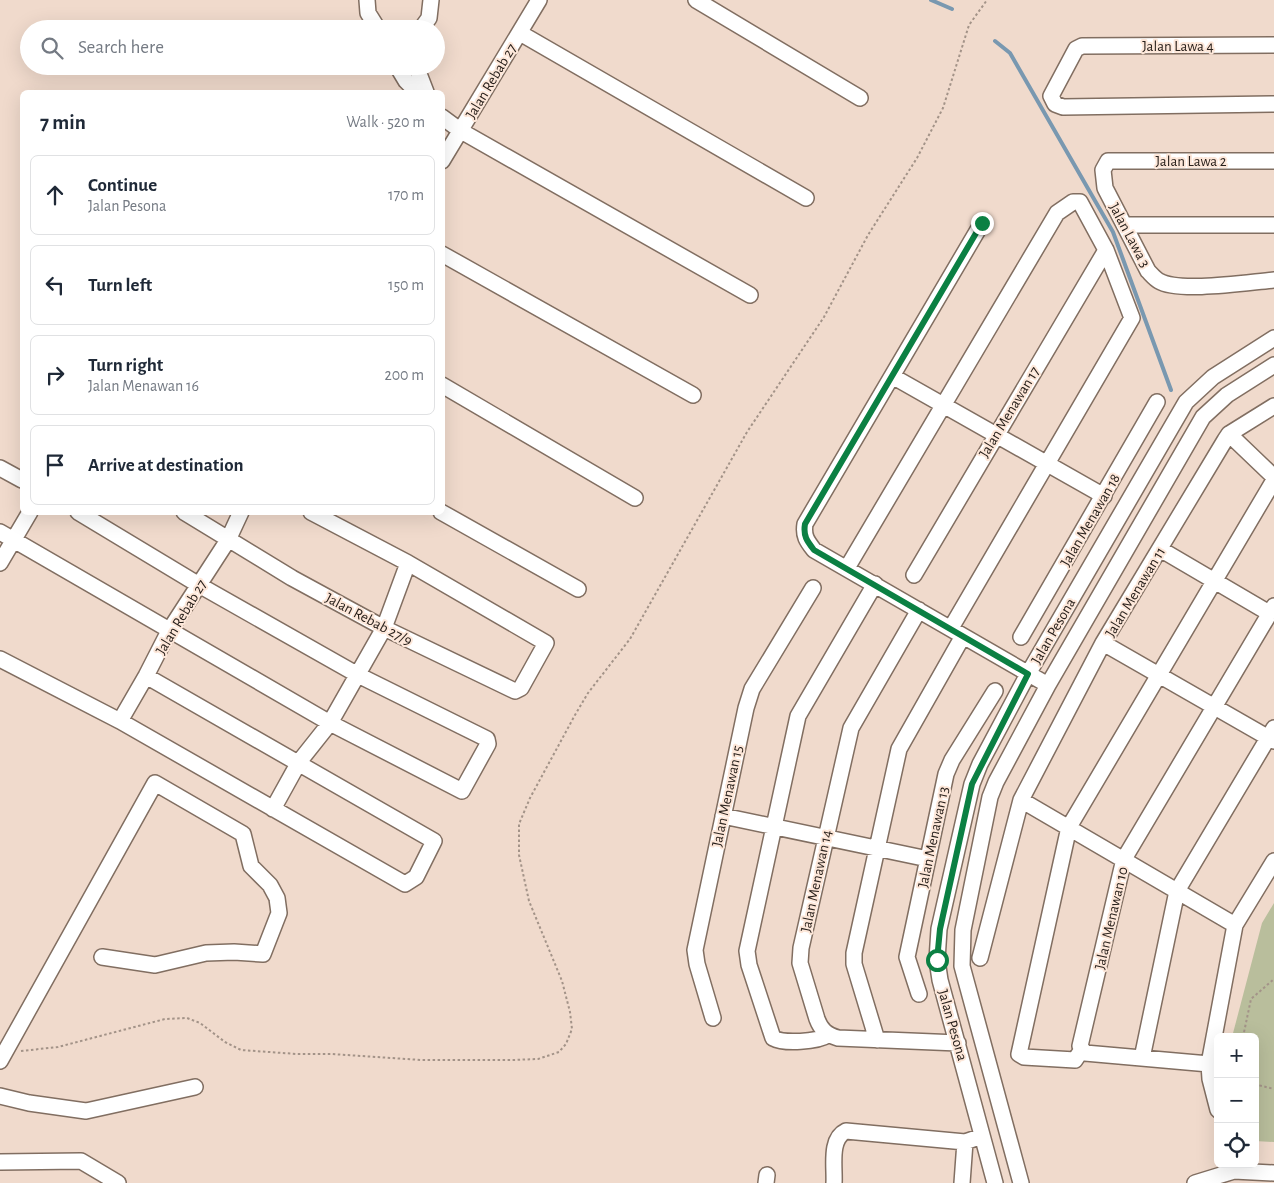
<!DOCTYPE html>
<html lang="en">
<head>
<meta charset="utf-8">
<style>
	:root { --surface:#fff; --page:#f2f2f3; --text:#1f2937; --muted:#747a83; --line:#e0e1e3 }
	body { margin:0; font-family:"Alegreya Sans",sans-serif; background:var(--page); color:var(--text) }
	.controls { position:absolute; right:15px; bottom:15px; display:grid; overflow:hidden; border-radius:8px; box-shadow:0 5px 20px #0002 }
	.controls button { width:45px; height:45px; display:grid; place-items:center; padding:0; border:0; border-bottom:1px solid var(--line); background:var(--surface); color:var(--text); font:25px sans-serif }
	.stop { position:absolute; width:15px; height:15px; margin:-11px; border:4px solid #0b8043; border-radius:50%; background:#fff }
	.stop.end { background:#0b8043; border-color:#fff; box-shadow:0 1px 5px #0008 }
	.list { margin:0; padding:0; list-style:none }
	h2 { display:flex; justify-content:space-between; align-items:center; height:65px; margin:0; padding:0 20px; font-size:21px }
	h2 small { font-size:16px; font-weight:400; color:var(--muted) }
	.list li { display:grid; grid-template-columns:32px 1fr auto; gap:15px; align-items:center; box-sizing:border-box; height:80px; margin:0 10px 10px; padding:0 10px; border:1px solid var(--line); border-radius:8px }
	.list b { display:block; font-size:19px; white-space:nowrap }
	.list p { margin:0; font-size:16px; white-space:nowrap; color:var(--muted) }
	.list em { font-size:16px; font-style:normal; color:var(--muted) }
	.icon { flex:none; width:28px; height:28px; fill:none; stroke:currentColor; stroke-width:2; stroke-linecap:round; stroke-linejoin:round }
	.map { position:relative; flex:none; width:1274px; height:1183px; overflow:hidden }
	.search { position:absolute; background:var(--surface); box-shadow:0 5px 20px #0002; left:20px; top:20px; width:425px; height:55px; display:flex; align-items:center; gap:12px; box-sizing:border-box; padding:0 18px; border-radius:28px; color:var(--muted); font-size:19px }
	.panel { position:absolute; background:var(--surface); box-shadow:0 5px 20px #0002; left:20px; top:90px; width:425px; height:425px; border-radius:8px }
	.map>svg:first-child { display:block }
	.green { fill:#b9be9c }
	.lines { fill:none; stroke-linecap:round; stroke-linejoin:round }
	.stream { stroke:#7998b0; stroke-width:4 }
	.minor-casing { stroke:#816e61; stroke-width:18 }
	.path { stroke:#a39388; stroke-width:2; stroke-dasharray:2.5 2.5; stroke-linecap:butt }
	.minor { stroke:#fff; stroke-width:15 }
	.route { stroke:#0b8043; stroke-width:6 }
	.labels { text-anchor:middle; stroke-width:4; stroke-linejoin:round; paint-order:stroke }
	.street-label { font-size:15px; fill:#29211c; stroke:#fde7d9 }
</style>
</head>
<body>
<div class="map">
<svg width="1274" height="1183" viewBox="0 0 1274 1183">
	<rect width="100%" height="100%" fill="#f0dacc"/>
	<path class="green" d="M1274 903V1142L1255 1141V1037H1232L1262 923Z"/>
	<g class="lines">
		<path class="stream" d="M931 0 952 9
			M995 41 1010 53 1113 232 1171 390"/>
		<g class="minor-casing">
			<path id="minor" d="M367 0 368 13 378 29
				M696 0 860 98
				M421 29 429 18 431 0
				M520 33 806 198
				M1274 45 1082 46 1076 49 1051 96 1055 104 1063 107 1274 104
				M397 66 406 81 417 92
				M416 66 426 92
				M442 117 461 131 750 295
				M442 161 539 0
				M1274 161H1108L1103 170 1105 188 1148 271C1151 274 1155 279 1159 281 1179 293 1249 282 1274 280
				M982 223 805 524C803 536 807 541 814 550L1048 685
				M1124 225H1274
				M442 254 693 395
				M892 376 1104 496
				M442 385 635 498
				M1229 434 1274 477
				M0 468 22 480
				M184 512 292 578 384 628 515 691 521 688 546 643 408 563 311 512
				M441 512 578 589
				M0 532 330 723 462 791 488 744 487 739 358 675 199 585 78 512
				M1160 549 1269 613
				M0 563 30 512
				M847 568 1057 213 1073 202H1080L1106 250 1132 318 951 628
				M914 575 1106 250
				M919 610 851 728 801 948 800 963 817 1019C821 1030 827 1035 838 1038L958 1043
				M1021 637 1157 402
				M1103 643 1274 741
				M0 659 120 721 405 884 416 877 434 841 146 676
				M120 721 146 676 169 631 228 540 241 512
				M1021 800 1235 925
				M273 809 299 762 330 723 384 628 408 563
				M723 816 928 859
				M980 958 1021 800 1103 643 1225 440 1229 434 1274 406
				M919 994 907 957 946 774 952 760 995 691
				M713 1018 697 964 695 950 746 708 752 689 813 588
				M828 1035C817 1042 784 1044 773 1038L749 965 747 951 798 716 875 584
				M877 1040 854 964V953L899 749 963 636
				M1081 1051 1075 1060 1024 1057 1019 1054 1069 827 1274 480
				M1142 1058 1177 891 1274 728
				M0 1061 155 783 243 834 251 866 270 885 277 898 279 913 263 954 234 952 206 953 155 965 102 957
				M1209 1064 1085 1053 1080 1046 1124 859 1274 606
				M0 1096 29 1103 86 1111 195 1087
				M1218 1110 1210 1079 1209 1064 1235 925 1274 861
				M0 1162 81 1161 118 1183
				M766 1183 767 1175
				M834 1183C835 1167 829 1139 846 1131L965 1142 982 1136
				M962 1183 965 1142
				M995 1183 940 980 937 960 939 929 972 784 980 764 1028 674 1186 402 1213 377 1274 338
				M1021 1183 962 966 963 930 990 797 996 782 1048 685 1203 417 1227 395 1274 365
				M1195 1183 1234 1171 1274 1173"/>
		</g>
		<path class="path" d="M1243 1037 1251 999 1274 979
			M21 1051 58 1047 165 1019 187 1018 200 1023 225 1042 241 1050 297 1054H331L421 1060H513L538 1059 559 1052 566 1044 572 1029 570 1012 562 981 529 901 519 855V824L530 798 575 715 588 693 630 639 747 432 824 317 868 235 917 158 943 108 969 25 987 0
			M1255 1077 1258 1085 1274 1089"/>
		<use href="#minor" class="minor"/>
	</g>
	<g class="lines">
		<path class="route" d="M937 960 940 929 972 784 1028 674 814 550C807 541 803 536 805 524L982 223"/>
	</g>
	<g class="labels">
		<g class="street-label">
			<text x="1178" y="51">Jalan Lawa 4</text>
			<text transform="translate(491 81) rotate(-59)" y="5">Jalan Rebab 27</text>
			<text x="1191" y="166">Jalan Lawa 2</text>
			<text transform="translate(1130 235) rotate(62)" y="5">Jalan Lawa 3</text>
			<text transform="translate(1009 412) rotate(-59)" y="5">Jalan Menawan 17</text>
			<text transform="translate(1090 520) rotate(-60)" y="5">Jalan Menawan 18</text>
			<text transform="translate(1135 592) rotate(-59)" y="5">Jalan Menawan 11</text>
			<text transform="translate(181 617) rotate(-59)" y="5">Jalan Rebab 27</text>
			<text transform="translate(369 619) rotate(28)" y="5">Jalan Rebab 27/9</text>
			<text transform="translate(1053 631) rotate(-60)" y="5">Jalan Pesona</text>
			<text transform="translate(727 796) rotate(-78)" y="5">Jalan Menawan 15</text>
			<text transform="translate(933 837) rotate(-78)" y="5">Jalan Menawan 13</text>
			<text transform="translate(816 881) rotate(-78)" y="5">Jalan Menawan 14</text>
			<text transform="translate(1111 918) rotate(-77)" y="5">Jalan Menawan 10</text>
			<text transform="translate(953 1025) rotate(74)" y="5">Jalan Pesona</text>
		</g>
	</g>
</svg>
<div class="controls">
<button>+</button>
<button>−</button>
<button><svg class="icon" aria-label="locate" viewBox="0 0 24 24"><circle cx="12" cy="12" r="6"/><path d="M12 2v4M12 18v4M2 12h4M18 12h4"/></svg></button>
</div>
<div class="stop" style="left:937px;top:960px"></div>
<div class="stop end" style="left:982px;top:223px"></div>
<div class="search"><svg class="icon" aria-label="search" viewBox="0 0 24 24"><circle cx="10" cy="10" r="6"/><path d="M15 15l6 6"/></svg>Search here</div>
<section class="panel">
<h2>7 min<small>Walk · 520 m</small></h2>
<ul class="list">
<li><svg class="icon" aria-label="ahead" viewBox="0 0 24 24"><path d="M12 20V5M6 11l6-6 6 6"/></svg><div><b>Continue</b><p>Jalan Pesona</p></div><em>170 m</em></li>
<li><svg class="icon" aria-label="left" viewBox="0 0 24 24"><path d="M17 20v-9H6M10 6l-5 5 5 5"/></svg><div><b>Turn left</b></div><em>150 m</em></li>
<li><svg class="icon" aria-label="right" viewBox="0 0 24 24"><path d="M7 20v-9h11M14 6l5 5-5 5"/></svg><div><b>Turn right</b><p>Jalan Menawan 16</p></div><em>200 m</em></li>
<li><svg class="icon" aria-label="arrive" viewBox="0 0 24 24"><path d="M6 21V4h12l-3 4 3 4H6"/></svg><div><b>Arrive at destination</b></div></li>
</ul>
</section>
</div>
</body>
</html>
